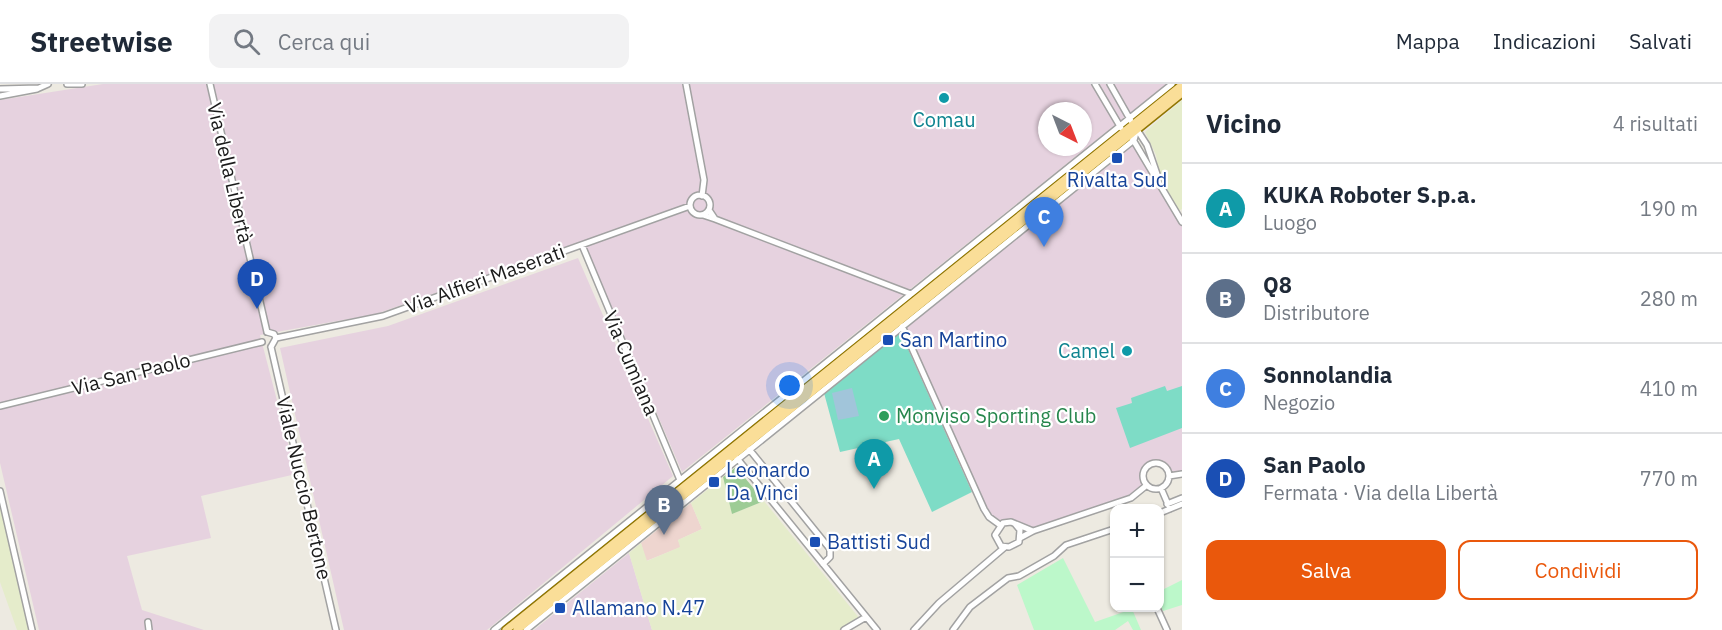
<!DOCTYPE html>
<html lang="it">
<head>
<meta charset="utf-8">
<style>
	:root { --surface:#fff; --page:#f2f2f3; --text:#1f2937; --muted:#747a83; --line:#e0e1e3; --accent:#ea580c }
	body { margin:0; font-family:"IBM Plex Sans",sans-serif; background:var(--page); color:var(--text) }
	.controls { position:absolute; right:18px; bottom:18px; display:grid; overflow:hidden; border-radius:12px; box-shadow:0 2px 4px #0004 }
	.controls button { width:54px; height:54px; display:grid; place-items:center; padding:0; border:0; border-bottom:2px solid var(--line); background:var(--surface); color:var(--text); font:30px sans-serif }
	.compass { position:absolute; left:1038px; top:18px; width:54px; height:54px; border-radius:50%; background:var(--surface); box-shadow:0 2px 4px #0004; rotate:138deg }
	.you { position:absolute; left:790px; top:302px; width:21px; height:21px; margin:-15px; border:4px solid #fff; border-radius:50%; background:#1a73e8; box-shadow:0 0 0 9px #1a73e833 }
	.badge { display:grid; place-items:center; width:39px; height:39px; border-radius:50%; background:var(--accent); color:#fff; font-size:20px; font-weight:700 }
	.pin { position:absolute; translate:-50% -50px; filter:drop-shadow(0 2px 3px #0008) }
	.pin::after { content:''; position:absolute; top:32px; width:21px; height:18px; background:inherit; clip-path:polygon(0 0,100% 0,50% 100%) }
	.list { margin:0; padding:0; list-style:none }
	h2 { display:flex; justify-content:space-between; align-items:center; height:78px; margin:0; padding:0 24px; font-size:26px }
	h2 small { font-size:20px; font-weight:400; color:var(--muted) }
	.list li { display:grid; grid-template-columns:39px 1fr auto; gap:18px; align-items:center; box-sizing:border-box; height:90px; padding:0 24px; border-top:2px solid var(--line) }
	.list b { display:block; font-size:22px; white-space:nowrap }
	.list p { margin:0; font-size:20px; white-space:nowrap; color:var(--muted) }
	.list em { font-size:20px; font-style:normal; color:var(--muted) }
	.actions { display:flex; gap:12px; padding:18px 24px }
	.actions a { flex:1; padding:14px 0; border:2px solid var(--accent); border-radius:12px; text-align:center; font-size:21px; color:var(--accent) }
	.actions .main { background:var(--accent); color:#fff }
	.icon { flex:none; width:33px; height:33px; fill:none; stroke:currentColor; stroke-width:2; stroke-linecap:round; stroke-linejoin:round }
	.map { position:relative; flex:none; width:1182px; height:546px; overflow:hidden }
	header { display:flex; align-items:center; gap:36px; box-sizing:border-box; height:84px; padding:0 30px; background:var(--surface); border-bottom:2px solid var(--line) }
	header strong { font-size:28px }
	nav { display:flex; gap:33px; margin-inline-start:auto; font-size:21px }
	.search { width:420px; height:54px; background:var(--page); display:flex; align-items:center; gap:15px; box-sizing:border-box; padding:0 21px; border-radius:12px; color:var(--muted); font-size:22px }
	main { display:flex }
	aside { flex:1; background:var(--surface) }
	.map>svg:first-child { display:block }
	.commercial { fill:#eed5cf }
	.industrial { fill:#e6d2df; fill-rule:evenodd }
	.farmland { fill:#e5eccb }
	.forest { fill:#9dcc95 }
	.park { fill:#bcf8ca }
	.pitch { fill:#7edcc6 }
	.water { fill:#a1c5da }
	.lines { fill:none; stroke-linecap:round; stroke-linejoin:round }
	.minor-casing { stroke:#a2a2a2; stroke-width:8 }
	.major-casing { stroke:#907602; stroke-width:10 }
	.minor { stroke:#fff; stroke-width:5 }
	.major { stroke:#fade98; stroke-width:7 }
	.culture-dot { fill:#0f9aa8; stroke:#fff; stroke-width:2 }
	.transit-dot { fill:#1a4fb4; stroke:#fff; stroke-width:2 }
	.leisure-dot { fill:#2e9e5b; stroke:#fff; stroke-width:2 }
	.labels { text-anchor:middle; stroke-width:4.5; stroke-linejoin:round; paint-order:stroke }
	.culture-label { font-size:20px; fill:#0d838f; stroke:#fff }
	.street-label { font-size:20px; fill:#1b1b1b; stroke:#fff }
	.transit-label { font-size:20px; fill:#164399; stroke:#fff; text-anchor:start }
	.leisure-label { font-size:20px; fill:#27864d; stroke:#fff; text-anchor:start }
</style>
</head>
<body>
<header>
<strong>Streetwise</strong>
<div class="search"><svg class="icon" aria-label="search" viewBox="0 0 24 24"><circle cx="10" cy="10" r="6"/><path d="M15 15l6 6"/></svg>Cerca qui</div>
<nav><a>Mappa</a><a>Indicazioni</a><a>Salvati</a></nav>
</header>
<main>
<div class="map">
<svg width="1182" height="546" viewBox="0 0 1182 546">
	<rect width="100%" height="100%" fill="#edeae1"/>
	<path class="commercial" d="M691 419 702 445 678 456 681 463 646 477 641 459Z"/>
	<path class="industrial" d="M103 0H1166L682 388 583 157 376 230 260 251 296 390 201 412 211 454 127 472 142 526 204 546H39L0 379V16ZM1047 27H1083V63H1047Z
		M1134 56 1182 138V390L1169 392 1162 381 1154 380 1146 385 1143 393 1147 401 1138 409 1033 447 1011 438 1000 441 989 433 902 242Z
		M578 174 673 392 487 546H344L280 264 388 242Z
		M629 469 652 546H534Z"/>
	<path class="farmland" d="M1182 16V125L1179 127 1159 91 1156 71 1145 48Z
		M723 393 732 430 764 417 860 535 841 546H652L629 469 641 459 647 477 680 463 678 456 702 445 691 419Z
		M0 421 29 546H17L0 498Z"/>
	<path class="forest" d="M736 383 764 417 732 430 723 393Z"/>
	<path class="park" d="M1063 474 1095 538 1132 525 1141 546H1133L1128 537 1115 546H1034L1017 501Z
		M1182 496V521L1163 527 1160 520V507Z"/>
	<path class="pitch" d="M900 247 972 408 932 428 899 355 840 368 824 309Z
		M1165 302 1167 307 1182 302V344L1130 364 1116 324 1132 319 1131 314Z"/>
	<path class="water" d="M852 304 859 332 838 336 832 309Z"/>
	<g class="lines">
		<g class="minor-casing">
			<path id="minor" d="M67 0H82
				M210 0 267 248
				M686 0 704 96 702 112
				M1095 0 1121 44
				M1110 0 1131 37
				M0 5 39 4 48 0
				M0 12 37 5
				M1136 44 1147 61 1157 90
				M1132 54 1182 138
				M690 121a10 10 0 1 1 20 0a10 10 0 1 1-20 0Z
				M703 131 715 135 709 126
				M715 135 911 210
				M582 161 680 396
				M902 242 984 425 989 433 1000 441
				M267 248 274 250 276 254 271 263
				M276 254 383 232 690 122
				M271 263 336 546
				M0 322 262 258
				M749 365 830 465V473L823 480
				M736 373 877 546
				M1143 392a13 13 0 1 1 26 0a13 13 0 1 1-26 0Z
				M1169 392 1182 390
				M1161 404 1170 425
				M0 407 32 546
				M1167 420 1182 414
				M1160 429 1182 420
				M1015 440 1020 446 1019 458 1009 463 1001 462 995 451 1003 439 1011 438 1033 447
				M1020 454 1033 447 1131 414 1147 401
				M1157 524 1167 546
				M148 538 149 546
				M494 546 1172 0
				M526 546 1134 56 1137 45
				M844 546 866 533
				M914 546 939 519 1005 463
				M953 546 970 523 1008 494 1019 492 1054 472 1066 461 1114 445"/>
		</g>
		<g class="major-casing">
			<path id="major" d="M506 546 1182 1
				M517 546 1182 9"/>
		</g>
		<use href="#minor" class="minor"/>
		<use href="#major" class="major"/>
	</g>
	<g class="culture-dot">
		<circle cx="944" cy="14" r="6"/>
		<circle cx="1127" cy="267" r="6"/>
	</g>
	<g class="transit-dot">
		<rect x="1111" y="68" width="12" height="12" rx="3"/>
		<rect x="882" y="250" width="12" height="12" rx="3"/>
		<rect x="708" y="392" width="12" height="12" rx="3"/>
		<rect x="809" y="452" width="12" height="12" rx="3"/>
		<rect x="554" y="518" width="12" height="12" rx="3"/>
	</g>
	<circle class="leisure-dot" cx="884" cy="332" r="6"/>
	<g class="labels">
		<g class="culture-label">
			<text x="944" y="43">Comau</text>
			<text x="1115" y="274" text-anchor="end">Camel</text>
		</g>
		<g class="street-label">
			<text transform="translate(230 89) rotate(77)" y="7">Via della Libertà</text>
			<text transform="translate(485 195) rotate(-20)" y="7">Via Alfieri Maserati</text>
			<text transform="translate(631 279) rotate(67)" y="7">Via Cumiana</text>
			<text transform="translate(131 290) rotate(-14)" y="7">Via San Paolo</text>
			<text transform="translate(304 404) rotate(77)" y="7">Viale Nuccio Bertone</text>
		</g>
		<g class="transit-label">
			<text x="1117" y="103" text-anchor="middle">Rivalta Sud</text>
			<text x="900" y="263">San Martino</text>
			<text x="726" y="393">Leonardo<tspan x="726" dy="23">Da Vinci</tspan></text>
			<text x="827" y="465">Battisti Sud</text>
			<text x="572" y="531">Allamano N.47</text>
		</g>
		<g class="leisure-label">
			<text x="896" y="339">Monviso Sporting Club</text>
		</g>
	</g>
</svg>
<div class="controls">
<button>+</button>
<button>−</button>
</div>
<svg class="compass" viewBox="-18 -18 36 36"><path d="M0-13l5 13h-10z" fill="#e53935"/><path d="M0 13l5-13h-10z" fill="#747a83"/></svg>
<div class="you"></div>
<div class="pin badge" style="left:874px;top:405px;background:#0f9aa8">A</div>
<div class="pin badge" style="left:664px;top:451px;background:#5c6f8a">B</div>
<div class="pin badge" style="left:1044px;top:163px;background:#3f7fe0">C</div>
<div class="pin badge" style="left:257px;top:225px;background:#1a4fb4">D</div>
</div>
<aside>
<h2>Vicino<small>4 risultati</small></h2>
<ul class="list">
<li><span class="badge" style="background:#0f9aa8">A</span><div><b>KUKA Roboter S.p.a.</b><p>Luogo</p></div><em>190 m</em></li>
<li><span class="badge" style="background:#5c6f8a">B</span><div><b>Q8</b><p>Distributore</p></div><em>280 m</em></li>
<li><span class="badge" style="background:#3f7fe0">C</span><div><b>Sonnolandia</b><p>Negozio</p></div><em>410 m</em></li>
<li><span class="badge" style="background:#1a4fb4">D</span><div><b>San Paolo</b><p>Fermata · Via della Libertà</p></div><em>770 m</em></li>
</ul>
<div class="actions"><a class="main">Salva</a><a>Condividi</a></div>
</aside>
</main>
</body>
</html>
